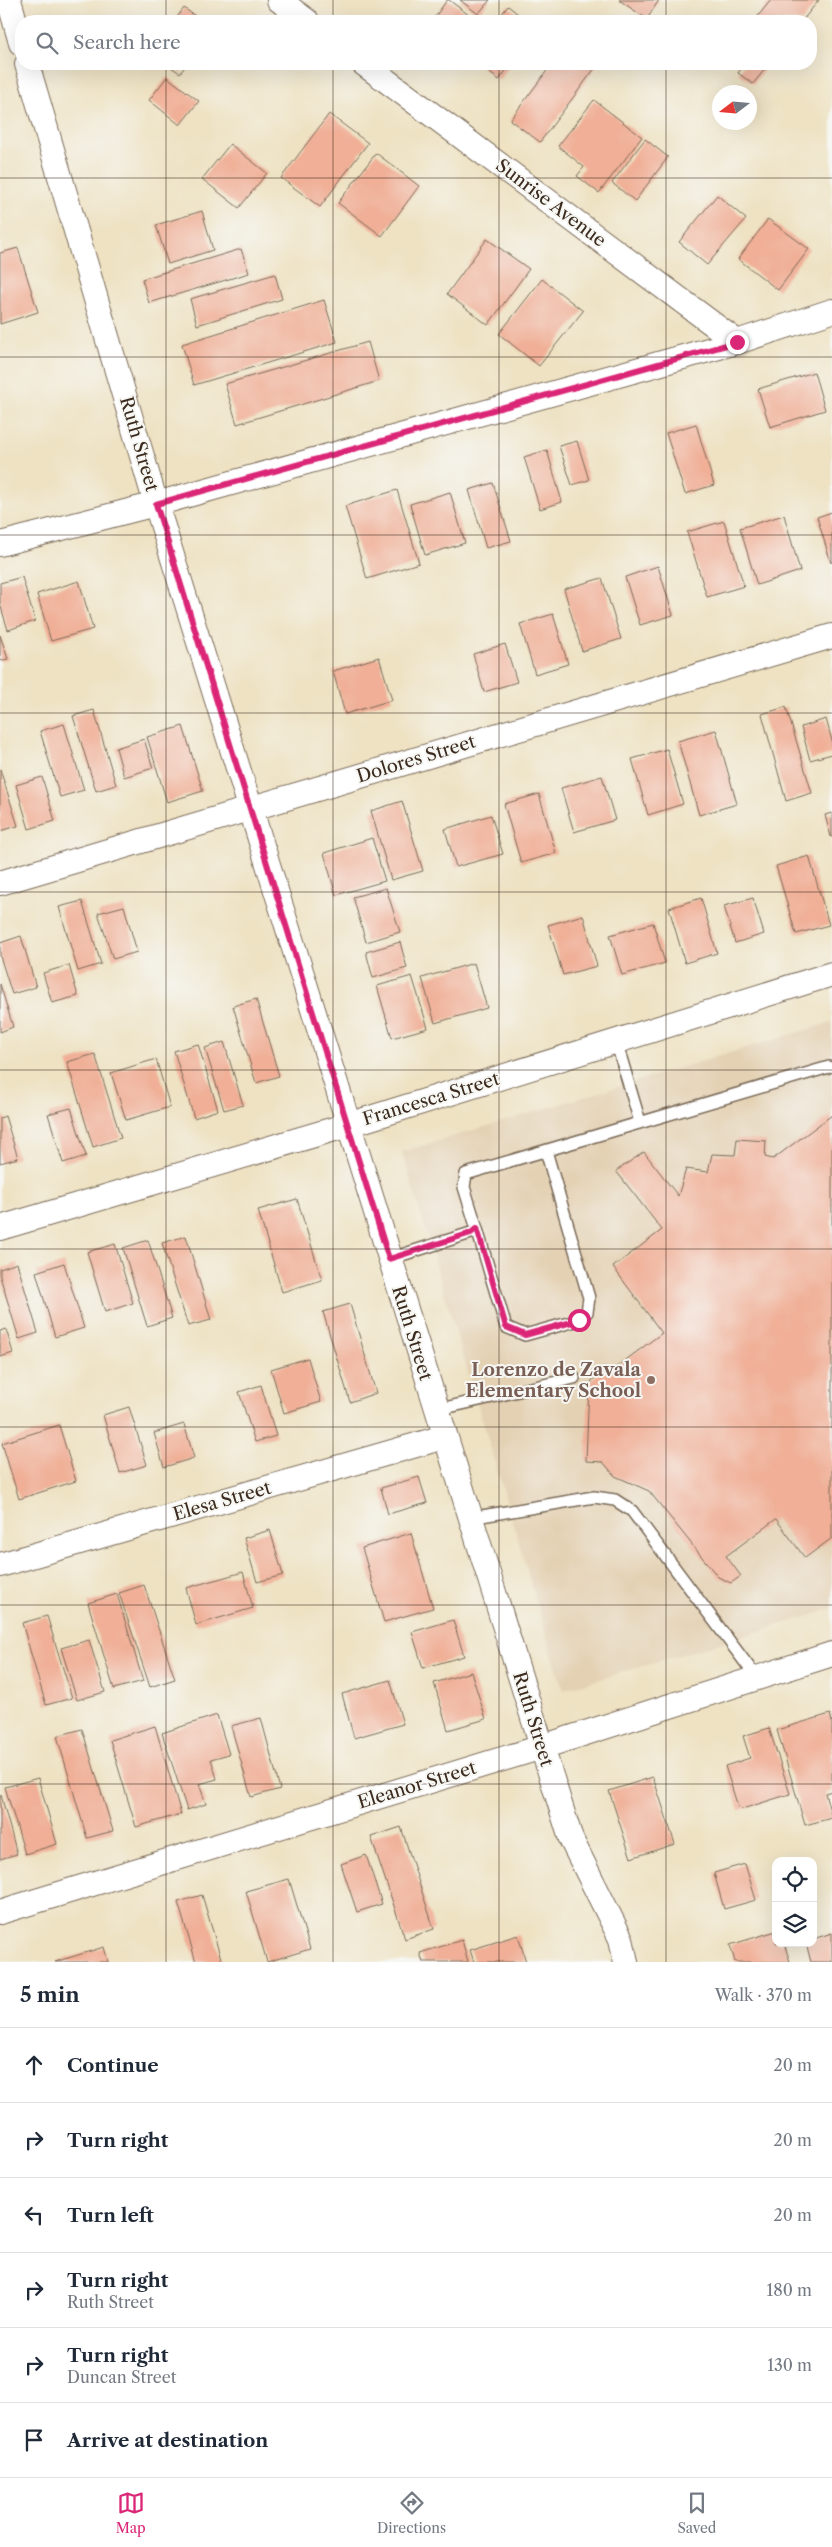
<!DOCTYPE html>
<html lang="en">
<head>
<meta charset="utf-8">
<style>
	:root { --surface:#fff; --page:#f2f2f3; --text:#1f2937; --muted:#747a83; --line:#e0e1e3; --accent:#db2777 }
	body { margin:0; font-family:"Libre Caslon Text",serif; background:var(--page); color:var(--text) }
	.controls { position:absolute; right:15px; bottom:15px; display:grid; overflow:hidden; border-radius:10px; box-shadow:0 5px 20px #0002 }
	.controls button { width:45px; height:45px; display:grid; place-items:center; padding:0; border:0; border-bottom:1px solid var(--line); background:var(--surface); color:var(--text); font:25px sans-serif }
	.compass { position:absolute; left:712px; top:85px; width:45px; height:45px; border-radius:50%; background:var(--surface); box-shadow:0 5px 20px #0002; rotate:254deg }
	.stop { position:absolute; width:15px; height:15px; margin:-11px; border:4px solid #db2777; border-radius:50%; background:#fff }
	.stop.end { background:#db2777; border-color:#fff; box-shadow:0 1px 5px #0008 }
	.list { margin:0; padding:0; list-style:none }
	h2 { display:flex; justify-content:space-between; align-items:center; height:65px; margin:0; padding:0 20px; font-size:21px }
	h2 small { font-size:16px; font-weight:400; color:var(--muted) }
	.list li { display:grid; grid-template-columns:32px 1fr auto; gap:15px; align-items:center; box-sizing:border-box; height:75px; padding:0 20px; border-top:1px solid var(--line) }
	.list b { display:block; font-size:19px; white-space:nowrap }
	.list p { margin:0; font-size:16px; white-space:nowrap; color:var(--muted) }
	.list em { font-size:16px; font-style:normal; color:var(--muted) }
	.icon { flex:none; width:28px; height:28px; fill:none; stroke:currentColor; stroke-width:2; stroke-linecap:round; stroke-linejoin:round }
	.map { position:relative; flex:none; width:832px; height:1962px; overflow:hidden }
	.search { position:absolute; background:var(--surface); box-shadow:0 5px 20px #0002; left:15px; right:15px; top:15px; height:55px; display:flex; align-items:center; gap:12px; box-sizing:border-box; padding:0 18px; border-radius:20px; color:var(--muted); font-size:19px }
	.sheet { height:515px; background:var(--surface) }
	nav { display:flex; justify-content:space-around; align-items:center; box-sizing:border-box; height:70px; border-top:1px solid var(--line); background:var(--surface); font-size:14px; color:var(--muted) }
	nav a { display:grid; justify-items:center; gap:2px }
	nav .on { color:var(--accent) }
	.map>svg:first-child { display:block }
	.built { fill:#e4d1b4 }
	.building { fill:#f0af96 }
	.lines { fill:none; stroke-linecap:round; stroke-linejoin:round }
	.lane-casing { stroke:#7a6a58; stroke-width:14 }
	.street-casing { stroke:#7a6a58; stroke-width:26 }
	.lane { stroke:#fff; stroke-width:11 }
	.street { stroke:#fff; stroke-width:24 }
	.route { stroke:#db2777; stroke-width:6 }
	.grid { fill:none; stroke:#3b2a1e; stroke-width:1; stroke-opacity:0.55 }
	.education-dot { fill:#8d6e63; stroke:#f6f6f2; stroke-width:2 }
	.labels { text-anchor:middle; stroke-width:4; stroke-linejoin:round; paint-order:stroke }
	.street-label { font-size:18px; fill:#3b2a1e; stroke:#f6f6f2 }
	.education-label { font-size:18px; font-weight:bold; fill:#785e54; stroke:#f6f6f2; text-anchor:end }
</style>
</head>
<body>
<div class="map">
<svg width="832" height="1962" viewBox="0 0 832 1962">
	<rect width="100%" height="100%" fill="#f6f6f2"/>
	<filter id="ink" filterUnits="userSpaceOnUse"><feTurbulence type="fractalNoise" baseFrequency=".02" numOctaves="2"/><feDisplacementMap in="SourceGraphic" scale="10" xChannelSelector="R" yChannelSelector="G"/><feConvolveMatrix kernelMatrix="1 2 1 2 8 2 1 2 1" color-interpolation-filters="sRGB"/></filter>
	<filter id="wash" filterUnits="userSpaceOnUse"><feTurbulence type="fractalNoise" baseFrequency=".0096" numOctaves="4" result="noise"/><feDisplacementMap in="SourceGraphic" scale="20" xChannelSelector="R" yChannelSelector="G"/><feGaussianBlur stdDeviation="1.12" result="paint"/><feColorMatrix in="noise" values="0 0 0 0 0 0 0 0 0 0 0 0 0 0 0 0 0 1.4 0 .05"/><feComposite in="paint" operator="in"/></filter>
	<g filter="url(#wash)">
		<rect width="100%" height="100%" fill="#eee2c3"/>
		<path class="built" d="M832 1022V1609L563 1690 402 1152Z"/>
		<g id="blocks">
			<path class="building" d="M447 0H449L474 19 472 21H432Z
				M460 0H490L478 14Z
				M619 0H659L647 19Z
				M771 0H819L802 21H754Z
				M508 6 527 21H496Z
				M184 8 202 21H174Z
				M166 64H187L180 73Z
				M478 64H511L499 80Z
				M552 64H598L540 142 510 120Z
				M745 64H769L753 84 738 73Z
				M167 77 199 101 180 125 149 100Z
				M594 100 642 137 599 193 577 176 584 167 558 146Z
				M329 114 368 143 320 207 281 178Z
				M645 139 668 157 635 201 612 183Z
				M230 144 267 173 239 208 202 179Z
				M376 153 419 186 382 236 338 203Z
				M717 195 746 219 707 265 679 242Z
				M202 211 213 250 168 264 156 225Z
				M768 219 809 249 778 290 738 259Z
				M487 239 529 269 488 325 447 294Z
				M18 248 38 312 0 324V253Z
				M241 249 249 273 149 303 142 279Z
				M275 274 282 299 197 325 190 299Z
				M542 279 583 311 539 366 499 334Z
				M324 300 337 342 194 385 182 344Z
				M368 342 379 381 237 424 225 384Z
				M814 372 825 410 770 427 758 389Z
				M696 424 714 485 685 494 666 433Z
				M577 441 589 480 572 485 559 446Z
				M547 450 562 502 540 509 524 457Z
				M493 483 511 541 486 548 469 490Z
				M397 490 419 563 367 579 345 506Z
				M450 492 465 543 425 555 410 504Z
				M832 512V562L831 563 817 517Z
				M784 515 800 571 757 585 740 528Z
				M724 521 744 586 707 597 687 532Z
				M658 566 673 615 640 625 625 577Z
				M22 577 35 621 8 630 0 604V583Z
				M602 578 621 639 582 651 564 589Z
				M79 581 93 629 51 641 37 594Z
				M553 614 568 664 535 674 520 624Z
				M0 635 8 659 0 661Z
				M505 644 517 682 484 692 473 654Z
				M379 657 392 700 345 714 333 671Z
				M786 707 812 793 786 801 762 714Z
				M94 710 116 785 96 791 73 716Z
				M826 719 832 741V754L810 760 801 727Z
				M64 724 84 790 60 797 40 731Z
				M183 726 203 791 167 802 147 737Z
				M716 730 737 804 699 815 678 741Z
				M144 739 153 768 124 777 116 748Z
				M667 749 683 804 648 815 632 759Z
				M0 769 18 826 0 831Z
				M602 776 615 820 574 832 561 788Z
				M42 777 55 821 29 829 16 785Z
				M539 794 556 853 521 863 504 804Z
				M402 801 423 871 391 880 371 811Z
				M832 813V837H831L825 815Z
				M491 815 503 854 456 867 445 829Z
				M372 838 385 881 336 895 324 853Z
				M809 856 829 925 796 934 776 866Z
				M386 888 400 932 366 942 353 897Z
				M701 898 717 953 685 963 669 908Z
				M753 898 764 934 735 943 724 906Z
				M82 901 101 964 78 971 59 907Z
				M124 906 137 952 113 959 98 913Z
				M583 915 597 966 563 975 548 925Z
				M653 923 665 963 622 975 610 935Z
				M21 936 36 987 12 994 0 956V943Z
				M400 942 407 968 373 978 366 952Z
				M474 963 487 1008 435 1023 422 978Z
				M69 965 78 996 52 1003 43 973Z
				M412 976 428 1028 392 1038 377 986Z
				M0 984 13 1027 0 1032Z
				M256 999 279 1076 256 1083 233 1006Z
				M224 1042 243 1105 224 1110 205 1048Z
				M198 1044 218 1110 194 1118 174 1051Z
				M95 1054 121 1138 93 1147 67 1062Z
				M156 1059 170 1107 126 1120 111 1073Z
				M71 1108 86 1156 63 1163 48 1114Z
				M832 1115V1538L805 1558 776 1519 726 1556 741 1576 731 1583 718 1577 649 1491 615 1476 603 1462 586 1461 589 1385 602 1367 615 1368 662 1333 613 1267 662 1230 616 1171 644 1152 678 1196 686 1169 708 1172 712 1154 735 1155 737 1139 766 1141 765 1157 773 1159Z
				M5 1116 18 1158 0 1163V1118Z
				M297 1199 322 1280 282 1292 258 1210Z
				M186 1236 211 1320 188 1326 162 1243Z
				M148 1240 172 1318 147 1326 123 1248Z
				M115 1244 133 1303 105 1312 87 1252Z
				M17 1263 38 1333 19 1339 0 1276V1269Z
				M64 1263 84 1328 55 1337 36 1272Z
				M350 1304 376 1393 350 1402 323 1312Z
				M6 1329 13 1353 0 1357V1331Z
				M308 1358 321 1402 284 1413 271 1369Z
				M261 1385 276 1436 255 1442 239 1392Z
				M129 1407 147 1465 120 1473 103 1415Z
				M184 1424 194 1458 164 1467 154 1433Z
				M59 1425 76 1481 19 1499 2 1443Z
				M419 1477 427 1503 388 1514 381 1488Z
				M270 1530 283 1575 257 1582 244 1538Z
				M411 1533 433 1608 384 1622 362 1548Z
				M243 1572 253 1608 196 1625 186 1588Z
				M144 1585 175 1679 150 1687 119 1593Z
				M117 1594 143 1681 114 1689 88 1603Z
				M47 1616 72 1698 46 1705 22 1623Z
				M453 1620 464 1656 423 1668 412 1632Z
				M89 1640 105 1692 77 1700 61 1648Z
				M471 1672 486 1719 448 1730 434 1683Z
				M390 1680 403 1724 354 1738 342 1694Z
				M830 1714 832 1722V1791L825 1793 832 1818 805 1825 777 1730Z
				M217 1715 229 1754 211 1759 217 1779 199 1784 206 1804 187 1810 162 1733Z
				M261 1718 280 1789 251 1797 231 1726Z
				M155 1726 181 1814 136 1827 110 1740Z
				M769 1728 790 1794 739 1810 725 1766 750 1758 743 1736Z
				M82 1729 113 1831 87 1838 57 1736Z
				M653 1777 675 1844 631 1858 609 1791Z
				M38 1778 57 1844 25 1854 5 1787Z
				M1 1795 17 1854 0 1859V1796Z
				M401 1827 434 1929 405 1939 371 1837Z
				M366 1855 382 1904 357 1912 341 1864Z
				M745 1864 756 1900 724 1909 714 1873Z
				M289 1879 310 1949 267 1962 246 1891Z
				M202 1895 222 1962H196L178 1902Z
				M776 1931V1943H784L790 1962H735L730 1945Z
				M832 1933V1962H811L806 1943H813V1939Z
				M518 1935 526 1962H474L470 1950Z
				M462 1940 468 1962H423L420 1953Z
				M104 1947 108 1962H55Z"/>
		</g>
	</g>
	<g filter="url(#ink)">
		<use href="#blocks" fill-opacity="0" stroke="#7a6a58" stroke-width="1"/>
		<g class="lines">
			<g class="lane-casing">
				<path id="lane" d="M616 1041 640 1122
					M477 1229 506 1327 525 1335 579 1320 587 1312 589 1298 546 1151
					M389 1259 471 1233 477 1229 464 1187 466 1174 829 1067
					M436 1410 574 1378
					M470 1518 594 1497 615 1500 632 1511 757 1678"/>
			</g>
			<g class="street-casing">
				<path id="street" d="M9 0 21 43
					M279 0 307 21
					M27 64 156 504 542 1747 571 1839 621 1939 626 1962
					M364 64 737 342
					M0 544 156 504 737 342 832 311
					M0 883 832 636
					M0 1228 348 1125 832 974
					M0 1565 444 1437
					M0 1912 542 1747 832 1654"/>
			</g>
			<use href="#lane" class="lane"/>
			<use href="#street" class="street"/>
		</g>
	</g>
	<g class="lines" filter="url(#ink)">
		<path class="route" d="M579 1320 525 1335 506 1327 477 1228 471 1233 389 1259 156 504 737 342"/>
	</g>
	<path class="grid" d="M166 0V21M333 0V21M499 0V21M666 0V21M166 64V1962M333 64V1962M499 64V1962M666 64V1962M0 178H832M0 357H832M0 535H832M0 713H832M0 892H832M0 1070H832M0 1249H832M0 1427H832M0 1605H832M0 1784H832"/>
	<circle class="education-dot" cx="651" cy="1380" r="5"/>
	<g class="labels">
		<g class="street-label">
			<text transform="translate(551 203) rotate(37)" y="6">Sunrise Avenue</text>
			<text transform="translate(139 444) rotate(74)" y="6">Ruth Street</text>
			<text transform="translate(416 759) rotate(-17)" y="6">Dolores Street</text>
			<text transform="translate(431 1099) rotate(-17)" y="6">Francesca Street</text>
			<text transform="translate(412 1333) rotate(73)" y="6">Ruth Street</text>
			<text transform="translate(222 1501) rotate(-16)" y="6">Elesa Street</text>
			<text transform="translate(533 1719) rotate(73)" y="6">Ruth Street</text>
			<text transform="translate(417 1785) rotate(-17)" y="6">Eleanor Street</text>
		</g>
		<g class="education-label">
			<text x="641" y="1376">Lorenzo de Zavala<tspan x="641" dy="21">Elementary School</tspan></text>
		</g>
	</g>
</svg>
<div class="controls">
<button><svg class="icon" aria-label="locate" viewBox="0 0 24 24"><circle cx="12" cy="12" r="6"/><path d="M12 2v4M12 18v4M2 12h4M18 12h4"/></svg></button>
<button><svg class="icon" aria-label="layers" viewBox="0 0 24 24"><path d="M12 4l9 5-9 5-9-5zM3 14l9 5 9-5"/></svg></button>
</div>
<svg class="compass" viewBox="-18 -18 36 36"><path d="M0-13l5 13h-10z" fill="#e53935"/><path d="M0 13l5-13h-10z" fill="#747a83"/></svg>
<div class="stop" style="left:579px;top:1320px"></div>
<div class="stop end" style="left:737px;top:342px"></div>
<div class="search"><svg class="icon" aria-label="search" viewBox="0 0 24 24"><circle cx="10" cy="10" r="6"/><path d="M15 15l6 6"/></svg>Search here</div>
</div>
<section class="sheet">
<h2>5 min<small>Walk · 370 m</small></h2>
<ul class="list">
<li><svg class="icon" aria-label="ahead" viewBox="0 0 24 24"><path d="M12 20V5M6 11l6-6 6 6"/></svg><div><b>Continue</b></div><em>20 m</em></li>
<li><svg class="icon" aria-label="right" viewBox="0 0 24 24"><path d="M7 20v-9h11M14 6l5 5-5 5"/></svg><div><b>Turn right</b></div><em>20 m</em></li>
<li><svg class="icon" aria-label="left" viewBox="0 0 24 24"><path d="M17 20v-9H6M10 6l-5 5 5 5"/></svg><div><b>Turn left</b></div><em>20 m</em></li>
<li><svg class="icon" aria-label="right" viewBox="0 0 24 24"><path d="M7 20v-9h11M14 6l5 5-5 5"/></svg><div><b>Turn right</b><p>Ruth Street</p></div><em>180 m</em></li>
<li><svg class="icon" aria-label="right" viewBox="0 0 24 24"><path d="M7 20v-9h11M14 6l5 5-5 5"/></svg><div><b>Turn right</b><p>Duncan Street</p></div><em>130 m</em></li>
<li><svg class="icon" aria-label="arrive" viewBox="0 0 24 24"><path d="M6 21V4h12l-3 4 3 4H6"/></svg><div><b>Arrive at destination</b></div></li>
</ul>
</section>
<nav>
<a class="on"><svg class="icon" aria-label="map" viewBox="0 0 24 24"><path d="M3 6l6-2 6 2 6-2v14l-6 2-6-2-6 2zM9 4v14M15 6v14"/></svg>Map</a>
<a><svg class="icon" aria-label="directions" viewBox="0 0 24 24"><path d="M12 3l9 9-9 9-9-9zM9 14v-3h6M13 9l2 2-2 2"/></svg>Directions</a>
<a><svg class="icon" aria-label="saved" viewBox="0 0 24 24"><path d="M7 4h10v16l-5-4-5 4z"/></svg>Saved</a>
</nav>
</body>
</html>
